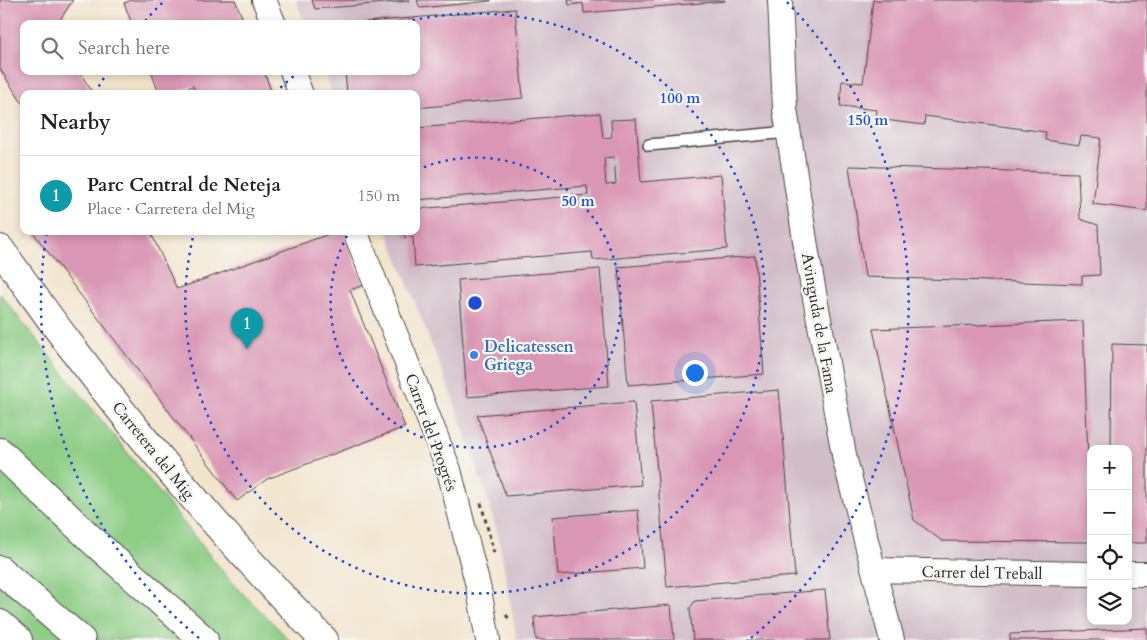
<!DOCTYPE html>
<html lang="en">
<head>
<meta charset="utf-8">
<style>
	:root { --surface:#fff; --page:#f6f6f6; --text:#202124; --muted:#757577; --line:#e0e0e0; --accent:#d93025 }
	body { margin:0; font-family:Cardo,serif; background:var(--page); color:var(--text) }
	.controls { position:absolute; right:15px; bottom:15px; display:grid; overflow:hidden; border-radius:10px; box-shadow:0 2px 8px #0003 }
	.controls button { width:45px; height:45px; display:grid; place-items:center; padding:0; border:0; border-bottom:1px solid var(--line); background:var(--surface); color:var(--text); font:25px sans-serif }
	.you { position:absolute; left:694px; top:372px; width:18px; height:18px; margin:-12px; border:4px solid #fff; border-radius:50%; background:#1a73e8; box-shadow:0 0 0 8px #1a73e833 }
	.badge { display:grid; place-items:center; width:32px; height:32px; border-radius:50%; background:var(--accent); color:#fff; font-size:16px; font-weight:700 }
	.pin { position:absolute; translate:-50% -41px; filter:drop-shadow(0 1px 2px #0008) }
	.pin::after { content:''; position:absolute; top:26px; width:18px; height:15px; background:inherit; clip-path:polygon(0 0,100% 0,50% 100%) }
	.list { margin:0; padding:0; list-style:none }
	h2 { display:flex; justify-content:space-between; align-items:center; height:65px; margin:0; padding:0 20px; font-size:21px }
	h2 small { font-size:16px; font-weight:400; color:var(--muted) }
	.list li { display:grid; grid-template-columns:32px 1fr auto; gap:15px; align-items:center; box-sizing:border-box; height:80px; padding:0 20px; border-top:1px solid var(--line) }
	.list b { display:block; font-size:19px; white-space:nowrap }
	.list p { margin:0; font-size:16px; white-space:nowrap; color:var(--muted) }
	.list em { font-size:16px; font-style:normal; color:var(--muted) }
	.icon { flex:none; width:28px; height:28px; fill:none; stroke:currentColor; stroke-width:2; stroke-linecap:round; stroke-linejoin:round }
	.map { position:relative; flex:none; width:1147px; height:640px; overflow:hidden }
	.search { position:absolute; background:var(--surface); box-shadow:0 2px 8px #0003; left:20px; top:20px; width:400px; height:55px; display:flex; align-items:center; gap:12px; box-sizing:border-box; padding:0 18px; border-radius:10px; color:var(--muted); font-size:19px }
	.panel { position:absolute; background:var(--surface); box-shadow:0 2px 8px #0003; left:20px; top:90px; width:400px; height:145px; border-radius:10px }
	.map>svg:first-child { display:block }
	.industrial { fill:#d1bdc8; fill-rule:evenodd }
	.green { fill:#8dcd85; stroke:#5c7c58 }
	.building { fill:#da97b5; fill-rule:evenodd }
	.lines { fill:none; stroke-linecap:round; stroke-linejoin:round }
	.lane-casing { stroke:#494743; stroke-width:14 }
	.street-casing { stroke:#494743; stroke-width:26 }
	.secondary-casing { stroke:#494743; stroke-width:30 }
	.highway-casing { stroke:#494743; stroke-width:30 }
	.path { stroke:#494743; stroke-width:3; stroke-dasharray:4 4; stroke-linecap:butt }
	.lane { stroke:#fff; stroke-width:11 }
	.street { stroke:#fff; stroke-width:24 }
	.secondary { stroke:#fff; stroke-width:28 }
	.highway { stroke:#fff; stroke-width:28 }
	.ring { fill:none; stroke:#1d4ed8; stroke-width:2.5; stroke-dasharray:2.5 5 }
	.shop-dot { fill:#3f7fe0; stroke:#f6f6f2; stroke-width:2 }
	.labels { text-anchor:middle; stroke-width:4.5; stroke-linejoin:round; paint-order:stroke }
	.street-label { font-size:16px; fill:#2b2b2b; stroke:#f6f6f2 }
	.shop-label { font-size:16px; font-weight:bold; fill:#366cbe; stroke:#f6f6f2; text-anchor:start }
	.centre { fill:#1d4ed8; stroke:#f6f6f2; stroke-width:2.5 }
	.ring-label { font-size:15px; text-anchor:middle; font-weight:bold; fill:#1d4ed8; stroke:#f6f6f2; stroke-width:4.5; stroke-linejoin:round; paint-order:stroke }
</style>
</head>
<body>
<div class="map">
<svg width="1147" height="640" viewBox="0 0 1147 640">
	<rect width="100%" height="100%" fill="#f6f6f2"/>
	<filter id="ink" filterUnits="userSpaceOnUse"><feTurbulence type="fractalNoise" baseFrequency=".02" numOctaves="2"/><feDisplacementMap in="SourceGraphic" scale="10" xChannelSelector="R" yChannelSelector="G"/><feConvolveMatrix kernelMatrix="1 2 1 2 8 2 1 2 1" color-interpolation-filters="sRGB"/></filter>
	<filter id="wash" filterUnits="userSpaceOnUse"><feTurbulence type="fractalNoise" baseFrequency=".0096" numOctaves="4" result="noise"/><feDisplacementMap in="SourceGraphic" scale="20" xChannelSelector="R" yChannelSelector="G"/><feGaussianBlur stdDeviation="1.12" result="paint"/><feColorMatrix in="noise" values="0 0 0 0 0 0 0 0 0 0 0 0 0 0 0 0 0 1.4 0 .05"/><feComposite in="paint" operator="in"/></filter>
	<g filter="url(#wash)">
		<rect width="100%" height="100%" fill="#f3e4cc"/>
		<path class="industrial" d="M296 0H1147V640H517L499 539 490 506 456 407 387 231H416V94H332L323 71H416V24H305ZM1091 449H1128V621H1091Z"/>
		<path class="green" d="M0 294 232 583 290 640H0Z"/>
		<g id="blocks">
			<path class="building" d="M0 0H73L57 24H24V71H79L93 93 24 94V106L0 69Z
				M132 0H235L245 24H132L124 3Z
				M312 0H409V1L315 9Z
				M417 0H491V1L420 8Z
				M568 0H725V1L584 13 583 3 569 5Z
				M873 0H1147V211L1093 204 1101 138 1081 136 1079 145 1045 140 1046 132 925 116 924 125 876 119 877 110 840 106 842 81 863 83Z
				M515 9 523 98 416 108V94H347L345 71H416V24H366V22Z
				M151 71H264L272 94H196L193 86 172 94H159Z
				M600 113 603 138 612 137 611 120 636 119 641 182 721 175 727 249 593 260 592 252 415 267 413 237 405 238 404 231H416V209L588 195 587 186 416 200V128ZM614 157 616 184 606 185 604 158Z
				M849 166 1078 173 1080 219 1098 225 1100 275 1082 276V284L865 277Z
				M32 231H150L177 289 337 231H343L364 285 350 290 405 427 267 479 237 501Z
				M755 256 764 374 628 385 618 267Z
				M600 269 609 386 467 397 458 280Z
				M1083 321 1091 542 942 541 914 520 873 329Z
				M1112 344 1147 345V543H1128V449H1111Z
				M779 390 795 576 667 587 651 401Z
				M634 402 641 485 506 496 477 415Z
				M638 510 643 568 558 575 553 517Z
				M825 590 830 640H693L690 608 695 601Z
				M671 605 674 640H536L534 617Z
				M1147 628V640H1010V634Z"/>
		</g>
	</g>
	<g filter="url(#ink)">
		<use href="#blocks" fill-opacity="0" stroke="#494743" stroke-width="1"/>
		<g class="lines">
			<g class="lane-casing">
				<path id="lane" d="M649 145 788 132"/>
			</g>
			<g class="street-casing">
				<path id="street" d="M264 0 274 24
					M780 0 785 109 808 260 845 460 892 640
					M292 71 301 94
					M355 231 449 470 479 590 488 640
					M874 570 1091 574
					M1128 574H1147"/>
			</g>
			<g class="secondary-casing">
				<path id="secondary" d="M0 249C22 279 44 311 67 341 146 446 232 546 324 640"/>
			</g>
			<g class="highway-casing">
				<path id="highway" d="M0 452 91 539 204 640
					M0 570 81 640
					M0 624 18 640"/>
			</g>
			<path class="path" d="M481 503 494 553
				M506 615 511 621"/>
			<use href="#lane" class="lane"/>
			<use href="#street" class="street"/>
			<use href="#secondary" class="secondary"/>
			<use href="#highway" class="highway"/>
		</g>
	</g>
	<g class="ring">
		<path d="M417 170A145 145 0 1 1 349 232"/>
		<path d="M275 93A290 290 0 0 1 300 71M398 24A290 290 0 1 1 194 233"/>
		<path d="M199 638A434 434 0 0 1 47 231M95 93A434 434 0 0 1 107 73M145 21A434 434 0 0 1 163 2M787 2A434 434 0 0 1 751 638"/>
	</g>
	<circle class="shop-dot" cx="474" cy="355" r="5"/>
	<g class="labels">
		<g class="street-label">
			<text transform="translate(820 323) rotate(80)" y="6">Avinguda de la Fama</text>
			<text transform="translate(432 432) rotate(70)" y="6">Carrer del Progrés</text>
			<text transform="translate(154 450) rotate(51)" y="6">Carretera del Mig</text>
			<text transform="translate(982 572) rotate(1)" y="6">Carrer del Treball</text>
		</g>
		<g class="shop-label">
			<text x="484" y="352">Delicatessen<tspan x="484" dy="18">Griega</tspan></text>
		</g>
	</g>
	<circle cx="475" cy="303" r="8" class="centre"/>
	<g class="ring-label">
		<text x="680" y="103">100 m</text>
		<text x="868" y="125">150 m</text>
		<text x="578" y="206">50 m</text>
	</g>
</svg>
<div class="controls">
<button>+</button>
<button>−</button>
<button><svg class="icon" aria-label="locate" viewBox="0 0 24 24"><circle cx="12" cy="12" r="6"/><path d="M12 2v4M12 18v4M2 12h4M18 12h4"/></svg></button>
<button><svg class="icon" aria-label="layers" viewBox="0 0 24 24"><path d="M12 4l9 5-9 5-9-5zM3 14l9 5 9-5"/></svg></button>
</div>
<div class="you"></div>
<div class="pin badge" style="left:247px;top:349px;background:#0f9aa8">1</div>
<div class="search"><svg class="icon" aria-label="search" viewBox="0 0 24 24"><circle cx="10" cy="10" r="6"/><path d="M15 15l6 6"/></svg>Search here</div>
<section class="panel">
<h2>Nearby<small></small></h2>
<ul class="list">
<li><span class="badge" style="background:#0f9aa8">1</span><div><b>Parc Central de Neteja</b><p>Place · Carretera del Mig</p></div><em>150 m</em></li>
</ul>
</section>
</div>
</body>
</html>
